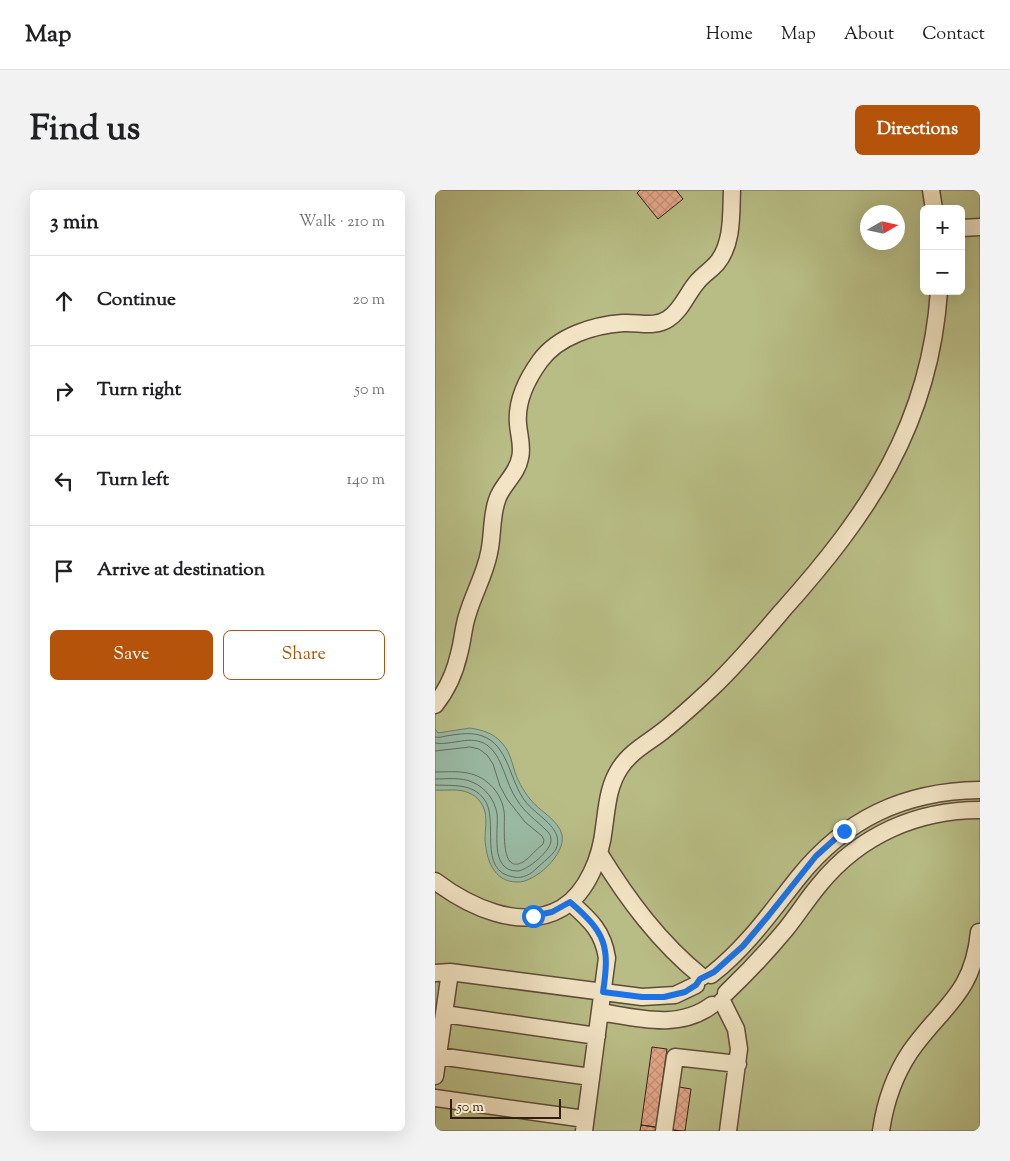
<!DOCTYPE html>
<html lang="en">
<head>
<meta charset="utf-8">
<style>
	:root { --surface:#fff; --page:#f2f2f2; --text:#202124; --muted:#757577; --line:#e0e0e0; --accent:#b45309 }
	body { margin:0; font-family:"Sorts Mill Goudy",serif; background:var(--page); color:var(--text) }
	.controls { position:absolute; right:15px; top:15px; display:grid; overflow:hidden; border-radius:8px; box-shadow:0 5px 20px #0002 }
	.controls button { width:45px; height:45px; display:grid; place-items:center; padding:0; border:0; border-bottom:1px solid var(--line); background:var(--surface); color:var(--text); font:25px sans-serif }
	.compass { position:absolute; left:425px; top:15px; width:45px; height:45px; border-radius:50%; background:var(--surface); box-shadow:0 5px 20px #0002; rotate:81deg }
	.scale { position:absolute; left:15px; bottom:12px; width:111px; box-sizing:border-box; padding-left:5px; border:2px solid #321d16; border-top:0; font-size:14px; line-height:18px; white-space:nowrap; color:#321d16; -webkit-text-stroke:4px #f2e4c4; paint-order:stroke }
	.stop { position:absolute; width:15px; height:15px; margin:-11px; border:4px solid #1a73e8; border-radius:50%; background:#fff }
	.stop.end { background:#1a73e8; border-color:#fff; box-shadow:0 1px 5px #0008 }
	.list { margin:0; padding:0; list-style:none }
	h2 { display:flex; justify-content:space-between; align-items:center; height:65px; margin:0; padding:0 20px; font-size:21px }
	h2 small { font-size:16px; font-weight:400; color:var(--muted) }
	.list li { display:grid; grid-template-columns:32px 1fr auto; gap:15px; align-items:center; box-sizing:border-box; height:90px; padding:0 20px; border-top:1px solid var(--line) }
	.list b { display:block; font-size:19px; white-space:nowrap }
	.list em { font-size:16px; font-style:normal; color:var(--muted) }
	.actions { display:flex; gap:10px; padding:15px 20px }
	.actions a { flex:1; padding:11px 0; border:1px solid var(--accent); border-radius:8px; text-align:center; font-size:18px; color:var(--accent) }
	.actions .main { background:var(--accent); color:#fff }
	.icon { flex:none; width:28px; height:28px; fill:none; stroke:currentColor; stroke-width:2; stroke-linecap:round; stroke-linejoin:round }
	.map { position:relative; flex:none; width:545px; height:941px; overflow:hidden; border-radius:8px }
	header { display:flex; align-items:center; gap:30px; box-sizing:border-box; height:70px; padding:0 25px; background:var(--surface); border-bottom:1px solid var(--line) }
	header strong { font-size:24px }
	nav { display:flex; gap:28px; margin-inline-start:auto; font-size:18px }
	.intro { display:flex; align-items:center; justify-content:space-between; box-sizing:border-box; height:120px; padding:0 30px }
	h1 { margin:0; font-size:35px }
	.button { padding:12px 22px; border-radius:8px; background:var(--accent); color:#fff; font-size:18px; font-weight:700 }
	main { display:flex; gap:30px; padding:0 30px }
	aside { flex:1; background:var(--surface); border-radius:8px; box-shadow:0 5px 20px #0002 }
	.map>svg:first-child { display:block }
	.green { fill:#b8bd85; stroke:#756d4e; fill-rule:evenodd }
	.water { fill:#99b9a3; stroke:#707b6b }
	.lines { fill:none; stroke-linecap:round; stroke-linejoin:round }
	.shore { stroke:#666b5c; stroke-width:1 }
	.building { fill:url(#building-cross-hatch); stroke:#321d16 }
	.minor-casing { stroke:#604b3a; stroke-width:19 }
	.minor { stroke:#f2e4c4; stroke-width:16 }
	.route { stroke:#1a73e8; stroke-width:6 }
</style>
</head>
<body>
<header>
<strong>Map</strong>
<nav><a>Home</a><a>Map</a><a>About</a><a>Contact</a></nav>
</header>
<div class="intro"><h1>Find us</h1><a class="button">Directions</a></div>
<main>
<aside>
<h2>3 min<small>Walk · 210 m</small></h2>
<ul class="list">
<li><svg class="icon" aria-label="ahead" viewBox="0 0 24 24"><path d="M12 20V5M6 11l6-6 6 6"/></svg><div><b>Continue</b></div><em>20 m</em></li>
<li><svg class="icon" aria-label="right" viewBox="0 0 24 24"><path d="M7 20v-9h11M14 6l5 5-5 5"/></svg><div><b>Turn right</b></div><em>50 m</em></li>
<li><svg class="icon" aria-label="left" viewBox="0 0 24 24"><path d="M17 20v-9H6M10 6l-5 5 5 5"/></svg><div><b>Turn left</b></div><em>140 m</em></li>
<li><svg class="icon" aria-label="arrive" viewBox="0 0 24 24"><path d="M6 21V4h12l-3 4 3 4H6"/></svg><div><b>Arrive at destination</b></div></li>
</ul>
<div class="actions"><a class="main">Save</a><a>Share</a></div>
</aside>
<div class="map">
<svg width="545" height="941" viewBox="0 0 545 941">
	<defs>
		<pattern id="building-cross-hatch" width="8" height="8" patternUnits="userSpaceOnUse" patternTransform="scale(1.25)"><rect width="8" height="8" fill="#e5a88a"/><path d="M0 0l8 8M0 8l8-8" fill="none" stroke="#c59076"/></pattern>
	</defs>
	<rect width="100%" height="100%" fill="#ebd5a4"/>
	<filter id="stains"><feTurbulence type="fractalNoise" baseFrequency=".004" numOctaves="4"/><feColorMatrix values="0 0 0 0 .2 0 0 0 0 .09 0 0 0 0 .02 0 0 0 .5 -.17"/></filter>
	<radialGradient id="worn" r=".72"><stop offset=".6" stop-color="#630" stop-opacity="0"/><stop offset="1" stop-color="#630" stop-opacity=".3"/></radialGradient>
	<path class="green" d="M0 0H545V941H0ZM489 19H526V101H489ZM432 22H462V52H432Z"/>
	<path class="water" d="M35 538C47 540 58 543 66 552 74 560 76 569 79 579 82 590 88 600 95 609 104 621 124 630 127 645 131 664 100 693 82 692 58 692 51 668 50 649 50 640 52 631 50 622 48 614 42 606 34 603 24 598 11 601 0 600V539L3 543Z"/>
	<g class="lines">
		<path class="shore" d="M0 547C4 548 6 547 11 546 24 544 39 541 52 548 74 560 75 591 90 611 101 626 130 638 121 659 117 666 108 672 102 678 96 684 88 689 79 687 41 682 65 629 49 609 37 593 18 596 0 595
			M0 553C18 556 35 544 52 555 68 566 70 593 82 610 90 623 101 630 111 640 114 642 116 646 116 650 117 660 92 681 82 681 54 681 64 639 62 624 60 610 50 597 37 592 26 587 12 589 0 589
			M0 561 35 557 44 559 52 565 58 574 65 596 72 609 90 632 107 646 109 650 108 654C101 659 95 668 88 672 63 686 71 630 69 621 67 609 61 599 52 592 36 579 18 582 0 582"/>
	</g>
	<path class="building" d="M205 0H241L248 9 223 29 202 3Z
		M217 857 232 859 221 937 206 935Z
		M244 897 256 899 250 941 237 940Z
		M206 935 244 941H205Z"/>
	<g class="lines">
		<g class="minor-casing">
			<path id="minor" d="M496 0 499 19
				M526 38 545 37
				M0 515C12 500 20 482 24 464 28 450 28 437 33 423 39 403 50 384 54 363 58 346 56 327 62 310 67 294 82 285 85 268 88 257 84 246 83 234 81 212 92 189 105 171 123 146 159 135 188 133 204 132 219 138 233 129 247 120 252 103 263 91 269 84 276 80 282 73 298 54 296 24 297 0
				M164 663C193 710 224 752 267 787
				M0 691C33 716 86 742 127 718 153 702 166 666 169 638 172 617 173 596 185 578 196 561 213 553 228 541 246 527 262 512 278 497 303 473 325 447 347 421 433 325 495 235 504 101
				M135 712C155 730 168 741 172 768L149 941
				M0 783 15 782 207 807 240 805 261 795
				M276 785C311 758 336 722 363 688 410 629 469 601 545 600
				M291 803C312 783 332 762 351 739 363 724 373 708 385 694 425 645 482 620 545 620
				M287 811 301 839 304 859 293 941
				M165 822C203 828 244 840 277 815
				M9 824 162 846
				M3 866 156 887
				M0 886 15 782
				M0 908 150 929
				M229 941 240 867 303 874
				M446 941C450 913 459 886 475 862 507 816 538 805 544 742"/>
		</g>
		<use href="#minor" class="minor"/>
	</g>
	<g class="lines">
		<path class="route" d="M98 726 117 722 135 712C171 743 175 756 168 802L207 807H229L250 802 261 795 265 789 279 782 308 756 334 725 381 666 409 641"/>
	</g>
	<rect width="100%" height="100%" filter="url(#stains)"/>
	<rect width="100%" height="100%" fill="url(#worn)"/>
</svg>
<div class="controls">
<button>+</button>
<button>−</button>
</div>
<svg class="compass" viewBox="-18 -18 36 36"><path d="M0-13l5 13h-10z" fill="#e53935"/><path d="M0 13l5-13h-10z" fill="#757577"/></svg>
<div class="scale">50 m</div>
<div class="stop" style="left:98px;top:726px"></div>
<div class="stop end" style="left:409px;top:641px"></div>
</div>
</main>
</body>
</html>
